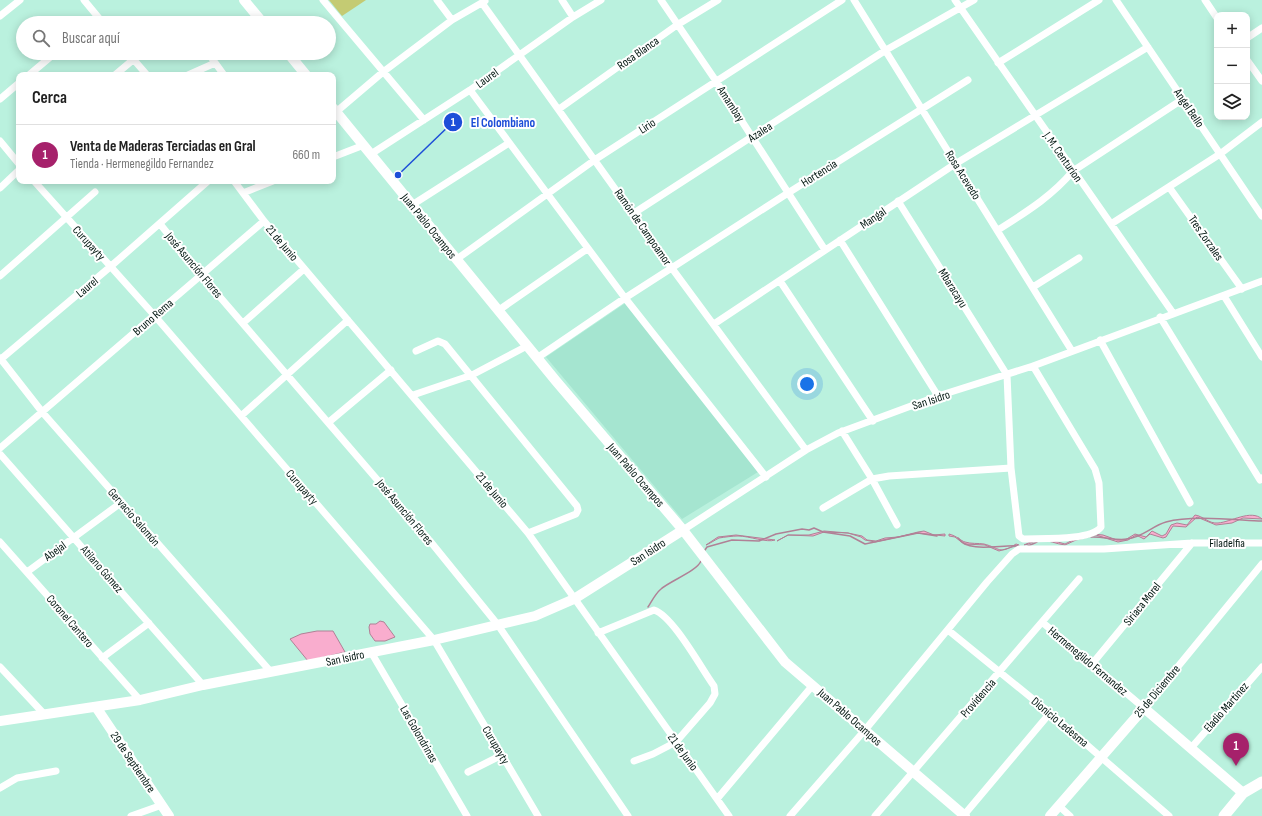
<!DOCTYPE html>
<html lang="es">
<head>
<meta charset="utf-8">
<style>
	:root { --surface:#fff; --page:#f6f6f6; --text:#222; --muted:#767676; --line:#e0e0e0; --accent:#a6216b }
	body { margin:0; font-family:"Sofia Sans Condensed",sans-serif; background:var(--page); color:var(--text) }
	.controls { position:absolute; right:12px; top:12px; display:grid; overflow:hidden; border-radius:8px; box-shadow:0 2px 10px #0003 }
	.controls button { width:36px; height:36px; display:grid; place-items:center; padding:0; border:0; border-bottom:1px solid var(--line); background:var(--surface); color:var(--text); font:20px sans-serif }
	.you { position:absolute; left:807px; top:384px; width:14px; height:14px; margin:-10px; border:3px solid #fff; border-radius:50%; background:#1a73e8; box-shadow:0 0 0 6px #1a73e833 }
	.badge { display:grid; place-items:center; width:26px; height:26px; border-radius:50%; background:var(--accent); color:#fff; font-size:13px; font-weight:700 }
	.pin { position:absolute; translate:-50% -33px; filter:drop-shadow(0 1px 2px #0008) }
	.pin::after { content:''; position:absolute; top:21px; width:14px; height:12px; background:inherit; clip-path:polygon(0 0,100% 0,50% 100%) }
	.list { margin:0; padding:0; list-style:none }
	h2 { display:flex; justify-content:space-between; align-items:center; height:52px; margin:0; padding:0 16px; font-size:17px }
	h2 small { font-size:13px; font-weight:400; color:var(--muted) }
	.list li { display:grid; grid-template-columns:26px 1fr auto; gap:12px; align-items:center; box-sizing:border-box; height:60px; padding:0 16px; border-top:1px solid var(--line) }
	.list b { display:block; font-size:15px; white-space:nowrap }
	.list p { margin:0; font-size:13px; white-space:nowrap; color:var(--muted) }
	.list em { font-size:13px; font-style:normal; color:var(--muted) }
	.icon { flex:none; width:22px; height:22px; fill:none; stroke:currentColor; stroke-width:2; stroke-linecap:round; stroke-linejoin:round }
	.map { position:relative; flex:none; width:1262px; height:816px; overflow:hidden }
	.search { position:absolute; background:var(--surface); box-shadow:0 2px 10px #0003; left:16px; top:16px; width:320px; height:44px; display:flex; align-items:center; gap:10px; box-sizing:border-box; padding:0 14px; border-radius:22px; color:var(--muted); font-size:15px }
	.panel { position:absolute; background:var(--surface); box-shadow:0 2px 10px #0003; left:16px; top:72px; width:320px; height:112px; border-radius:8px }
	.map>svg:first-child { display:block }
	.built { fill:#a5e5d0 }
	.green { fill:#c4cb73 }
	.water { fill:#f9adce; stroke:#b08196 }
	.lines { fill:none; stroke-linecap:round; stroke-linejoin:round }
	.stream { stroke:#b08196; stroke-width:1.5 }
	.street { stroke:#fff; stroke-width:7 }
	.secondary { stroke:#fff; stroke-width:10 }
	.primary { stroke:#fff; stroke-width:11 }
	.labels { text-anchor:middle; stroke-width:4; stroke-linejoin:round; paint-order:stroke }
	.street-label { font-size:12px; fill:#041913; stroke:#fff }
	.leader { fill:none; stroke:#1d4ed8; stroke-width:1.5 }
	.callout-dot { fill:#1d4ed8; stroke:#fff; stroke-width:1.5 }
	.mark-label { font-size:12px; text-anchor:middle; font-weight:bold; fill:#fff }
	.callout-label { font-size:13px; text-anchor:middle; font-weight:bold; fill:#1d4ed8; stroke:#fff; stroke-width:4; stroke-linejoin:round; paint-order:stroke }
</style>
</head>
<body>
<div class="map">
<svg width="1262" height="816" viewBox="0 0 1262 816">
	<rect width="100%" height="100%" fill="#baf1de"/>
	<path class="built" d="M630 300 758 472 682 519 546 357Z"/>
	<path class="green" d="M329 0H366L342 16Z"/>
	<path class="water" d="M1195 515C1203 516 1209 524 1218 523 1231 522 1251 509 1262 519L1243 518 1232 523 1216 525 1197 517 1186 527 1173 526 1166 537 1163 538 1150 534 1144 539 1136 535 1128 540 1118 542 1096 535 1076 540 1065 545C1056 544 1049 540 1040 540 1034 540 1030 545 1024 545 1040 537 1047 539 1065 544L1079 537 1093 534 1103 535 1117 540H1125L1135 534 1146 537 1152 531 1162 536 1166 534 1171 525 1177 523 1187 525Z
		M824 531 848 533 862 536 867 540 876 541 885 538 898 537 918 532 924 531 934 535 945 534V536L917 533 875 542 865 540 861 537 848 533 824 532 813 536 788 535 777 541 788 535H809Z
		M949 534C957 536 961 541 965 542 971 544 978 543 984 544 1000 548 999 555 1016 544L1019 545 999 551 985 545 964 544 955 537 949 536Z
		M736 535 775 540C767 543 749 536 738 536 733 536 725 537 719 538 715 540 709 544 706 545L718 537Z
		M380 621 384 622 395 637 385 641H375L370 634 369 627 370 624H376Z
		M317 631H333L345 652 308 661 290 639 301 634Z"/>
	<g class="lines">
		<path class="stream" d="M1091 537C1103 536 1115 541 1127 539 1143 537 1152 526 1166 522 1192 515 1235 520 1262 521
			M958 538C969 554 1002 544 1019 546
			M1028 546 1037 542
			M705 550 707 547 732 540 759 541 776 534 802 529 809 530 814 528 823 532 850 536 865 544 918 533 937 536
			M648 607C652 601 655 594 661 589 670 581 697 571 701 561"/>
		<path class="street" d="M84 0 103 23
			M323 0 424 120
			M437 0 452 20
			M562 0 573 17
			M661 0 716 81 825 250
			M854 0 1072 351
			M955 0 1173 313
			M1116 0 1262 216
			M1205 0 1217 18
			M482 3 671 267 806 450
			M0 16 20 0
			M91 23 98 17
			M1247 38 1262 28
			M128 53 147 75
			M208 53 224 75
			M1247 60 1262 81
			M998 63 1099 0
			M29 75 55 53
			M115 75 134 59
			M188 75 215 63
			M470 90 625 298 788 193 968 80
			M0 99 19 83
			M559 109 677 25 718 0
			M336 112 383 72 452 20 485 1
			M0 141 19 164
			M371 154 470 90 573 17 601 0
			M333 157 364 145
			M34 181 154 315 434 640 538 816
			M234 181 264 221 528 533 729 816
			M1169 187 1242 289
			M0 188 19 170
			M243 193 273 181
			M898 201 1007 375 1011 468 1019 536 1023 539C1040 538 1091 541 1101 527L1099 483 1095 469 1033 366
			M412 205 509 143
			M634 213 886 50 974 0
			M160 224 201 275 430 541 498 625 628 816
			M1111 224 1220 154 1262 122
			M998 230C1026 212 1051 197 1073 171L1183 99
			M840 240 938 396
			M457 259 596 159 842 0
			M0 276 95 192
			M780 281 873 421
			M1033 287 1079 258
			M1224 296 1262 357
			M499 310 587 249
			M1160 317 1260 480 1262 478
			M243 323 304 269
			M714 324 955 164 1148 47
			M1100 340 1190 503
			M416 351 438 341 445 344 577 506 578 510 576 514 528 533
			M0 358 43 413 271 672
			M537 358 625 298 766 477
			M1 359 110 267 208 181
			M413 395 472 375 527 346
			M241 416 348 320
			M329 422 391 370
			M842 431 872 479 897 525
			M0 448 264 221
			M0 454 203 685
			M823 508 872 479 889 476 1011 468
			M683 530 806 450 838 433 938 396 1033 366 1262 281
			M0 542 140 700
			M27 572 122 502
			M1042 622 1144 708 1262 564
			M948 630 1050 713 1169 816
			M598 633 654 610C673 616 701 668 714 686L715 694 710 703 676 742 653 754 634 761
			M371 652 467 816
			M102 658 149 623
			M1092 664 1192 543
			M0 667 45 715
			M1191 748 1262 667
			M468 772 502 755
			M0 788 17 778 56 771
			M717 799 813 685
			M1059 806 1070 816
			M964 815 1050 713
			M131 816 162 805
			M790 816 865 730 987 582 1012 554 1019 549H1104L1192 543H1262
			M875 816 1079 579"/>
		<path class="secondary" d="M244 0 263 23
			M288 53 306 75
			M333 108 556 381 683 530 785 662 965 816
			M96 707 169 816
			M0 721 140 700 203 685 434 640 535 616 574 599 683 530
			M1050 816 1144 708 1243 793"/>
		<path class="primary" d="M1224 816 1243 793 1262 782"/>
	</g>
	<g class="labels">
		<g class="street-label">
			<text transform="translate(638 53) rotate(-35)" y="4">Rosa Blanca</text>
			<text transform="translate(487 78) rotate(-36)" y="4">Laurel</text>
			<text transform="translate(731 104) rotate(57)" y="4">Amambay</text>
			<text transform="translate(1189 108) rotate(56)" y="4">Angel Bello</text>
			<text transform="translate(647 126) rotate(-33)" y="4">Lirio</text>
			<text transform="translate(760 132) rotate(-33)" y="4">Azalea</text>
			<text transform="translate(1063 157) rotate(55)" y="4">J. M. Centurion</text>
			<text transform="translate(819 173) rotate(-32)" y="4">Hortencia</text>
			<text transform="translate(963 175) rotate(58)" y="4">Rosa Acevedo</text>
			<text transform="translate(873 218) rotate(-34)" y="4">Mangal</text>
			<text transform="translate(429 226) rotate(51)" y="4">Juan Pablo Ocampos</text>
			<text transform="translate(643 227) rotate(55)" y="4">Ramón de Campoamor</text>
			<text transform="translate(1206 238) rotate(55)" y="4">Tres Zorzales</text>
			<text transform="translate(89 243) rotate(48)" y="4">Curupayty</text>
			<text transform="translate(282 243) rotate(50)" y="4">21 de Junio</text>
			<text transform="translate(194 265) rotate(50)" y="4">José Asunción Flores</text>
			<text transform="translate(87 287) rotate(-40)" y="4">Laurel</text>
			<text transform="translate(953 288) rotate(58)" y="4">Mbaracayu</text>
			<text transform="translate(153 317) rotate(-41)" y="4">Bruno Rema</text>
			<text transform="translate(931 400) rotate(-18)" y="4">San Isidro</text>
			<text transform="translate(636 475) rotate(49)" y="4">Juan Pablo Ocampos</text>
			<text transform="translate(302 487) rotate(49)" y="4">Curupayty</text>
			<text transform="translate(492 490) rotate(50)" y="4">21 de Junio</text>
			<text transform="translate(405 512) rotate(50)" y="4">José Asunción Flores</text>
			<text transform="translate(134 517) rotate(49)" y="4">Gervacio Salomón</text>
			<text x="1227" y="547">Filadelfia</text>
			<text transform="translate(55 551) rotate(-36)" y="4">Abejal</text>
			<text transform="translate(648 552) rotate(-33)" y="4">San Isidro</text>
			<text transform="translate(102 569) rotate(49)" y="4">Atilano Gómez</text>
			<text transform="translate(1142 604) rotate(-51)" y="4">Siriaca Morel</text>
			<text transform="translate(70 621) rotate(49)" y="4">Coronel Cantero</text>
			<text transform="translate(345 658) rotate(-12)" y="4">San Isidro</text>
			<text transform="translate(1088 661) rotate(40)" y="4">Hermenegildo Fernandez</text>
			<text transform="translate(1157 691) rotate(-50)" y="4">25 de Diciembre</text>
			<text transform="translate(978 698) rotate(-49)" y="4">Providencia</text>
			<text transform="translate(1226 707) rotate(-49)" y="4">Eladio Martinez</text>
			<text transform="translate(850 717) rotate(41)" y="4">Juan Pablo Ocampos</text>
			<text transform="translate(1060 722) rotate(40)" y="4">Dionicio Ledesma</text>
			<text transform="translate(419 734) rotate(60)" y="4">Las Golondrinas</text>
			<text transform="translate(496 745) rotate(60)" y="4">Curupayty</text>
			<text transform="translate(683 752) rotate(54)" y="4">21 de Junio</text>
			<text transform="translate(133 762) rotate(56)" y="4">29 de Septiembre</text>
		</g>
	</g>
	<path class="leader" d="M398 175L453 122"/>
	<g class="callout-dot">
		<circle cx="398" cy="175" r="4"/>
		<circle cx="453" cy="122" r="10"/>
	</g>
	<g class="mark-label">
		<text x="453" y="126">1</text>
	</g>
	<g class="callout-label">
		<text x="503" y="127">El Colombiano</text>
	</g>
</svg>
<div class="controls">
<button>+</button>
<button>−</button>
<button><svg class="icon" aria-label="layers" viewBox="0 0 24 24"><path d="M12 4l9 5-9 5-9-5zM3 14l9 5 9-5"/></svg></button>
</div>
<div class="you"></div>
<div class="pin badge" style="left:1236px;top:766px">1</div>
<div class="search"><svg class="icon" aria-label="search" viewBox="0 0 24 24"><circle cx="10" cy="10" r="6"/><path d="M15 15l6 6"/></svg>Buscar aquí</div>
<section class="panel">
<h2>Cerca<small></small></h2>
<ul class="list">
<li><span class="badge">1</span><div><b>Venta de Maderas Terciadas en Gral</b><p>Tienda · Hermenegildo Fernandez</p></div><em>660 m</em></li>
</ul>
</section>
</div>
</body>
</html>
